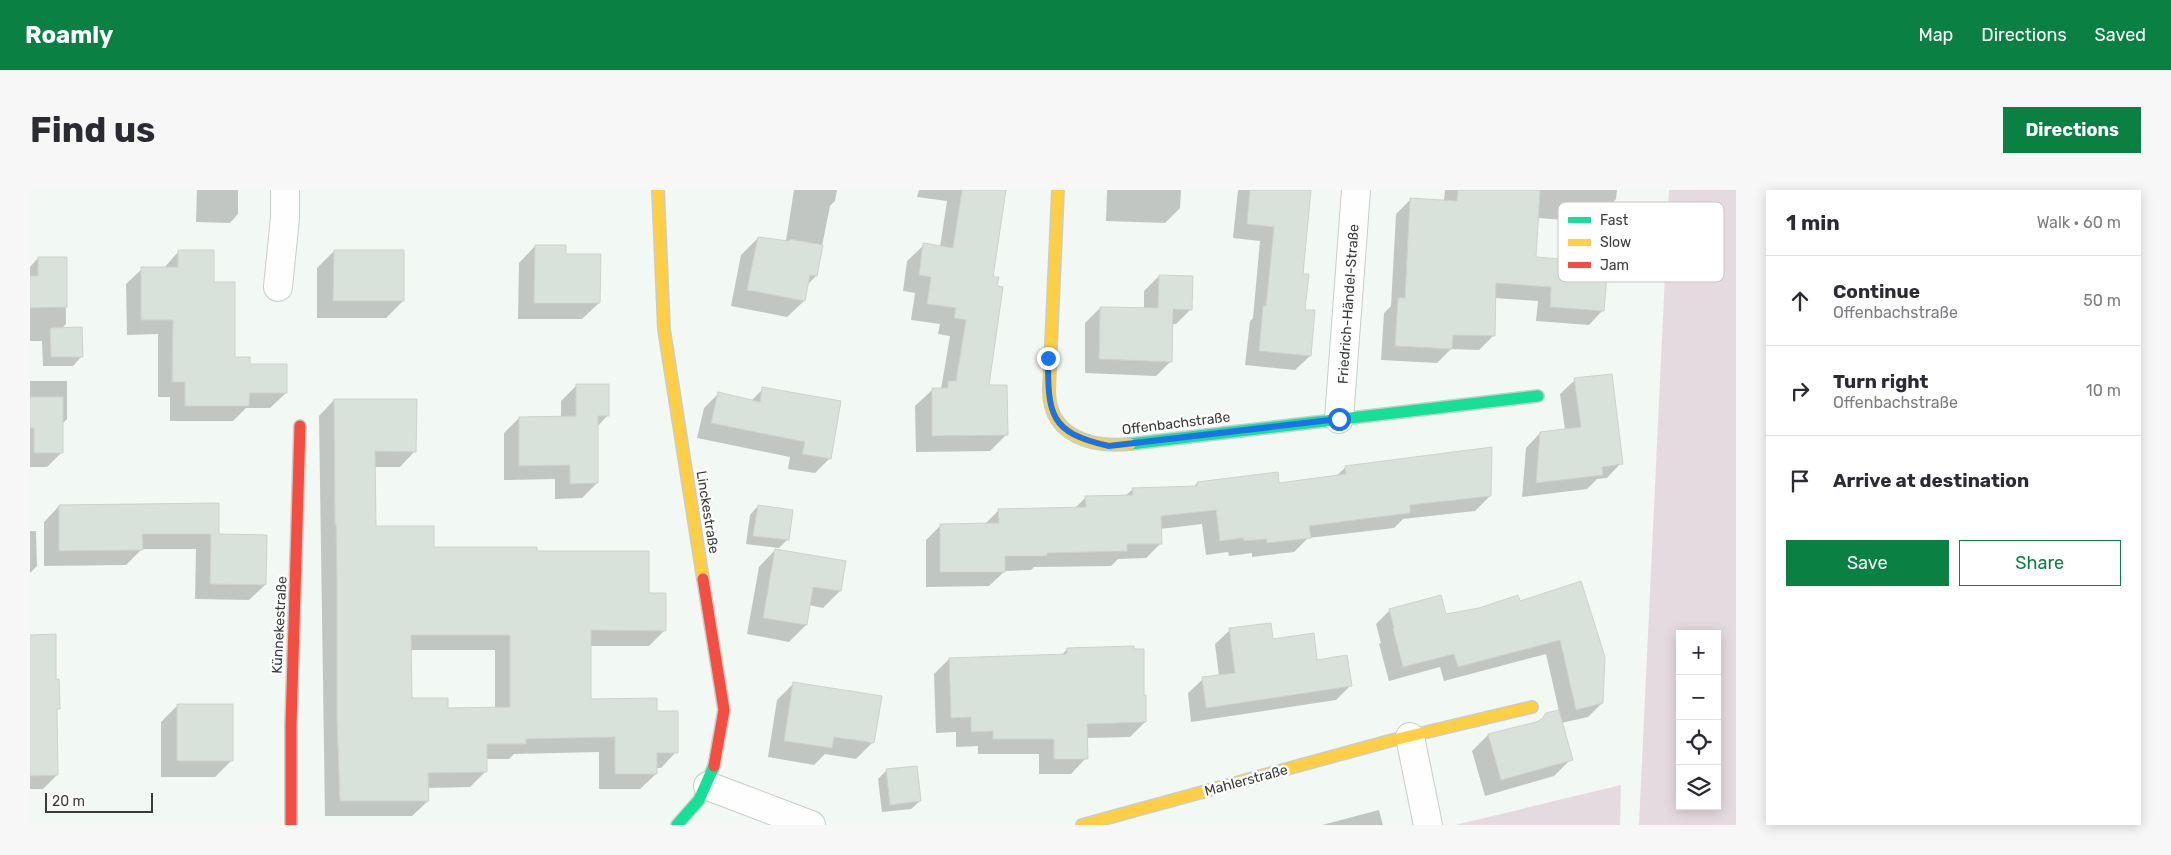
<!DOCTYPE html>
<html lang="en">
<head>
<meta charset="utf-8">
<style>
	:root { --surface:#fff; --page:#f7f7f7; --text:#2b2b33; --muted:#7c7c81; --line:#e1e1e2; --accent:#0b8043 }
	body { margin:0; font-family:Rubik,sans-serif; background:var(--page); color:var(--text) }
	.controls { position:absolute; right:15px; bottom:15px; display:grid; overflow:hidden; border-radius:0px; box-shadow:0 2px 12px #0003 }
	.controls button { width:45px; height:45px; display:grid; place-items:center; padding:0; border:0; border-bottom:1px solid var(--line); background:var(--surface); color:var(--text); font:25px sans-serif }
	.scale { position:absolute; left:15px; bottom:12px; width:108px; box-sizing:border-box; padding-left:5px; border:2px solid #393d3a; border-top:0; font-size:14px; line-height:18px; white-space:nowrap; color:#393d3a; -webkit-text-stroke:4px #fff; paint-order:stroke }
	.stop { position:absolute; width:15px; height:15px; margin:-11px; border:4px solid #1a73e8; border-radius:50%; background:#fff }
	.stop.end { background:#1a73e8; border-color:#fff; box-shadow:0 1px 5px #0008 }
	.list { margin:0; padding:0; list-style:none }
	h2 { display:flex; justify-content:space-between; align-items:center; height:65px; margin:0; padding:0 20px; font-size:21px }
	h2 small { font-size:16px; font-weight:400; color:var(--muted) }
	.list li { display:grid; grid-template-columns:32px 1fr auto; gap:15px; align-items:center; box-sizing:border-box; height:90px; padding:0 20px; border-top:1px solid var(--line) }
	.list b { display:block; font-size:19px; white-space:nowrap }
	.list p { margin:0; font-size:16px; white-space:nowrap; color:var(--muted) }
	.list em { font-size:16px; font-style:normal; color:var(--muted) }
	.actions { display:flex; gap:10px; padding:15px 20px }
	.actions a { flex:1; padding:11px 0; border:1px solid var(--accent); border-radius:0px; text-align:center; font-size:18px; color:var(--accent) }
	.actions .main { background:var(--accent); color:#fff }
	.icon { flex:none; width:28px; height:28px; fill:none; stroke:currentColor; stroke-width:2; stroke-linecap:round; stroke-linejoin:round }
	.map { position:relative; flex:none; width:1706px; height:635px; overflow:hidden; border-radius:0px }
	header { display:flex; align-items:center; gap:30px; box-sizing:border-box; height:70px; padding:0 25px; background:var(--accent); color:#fff }
	header strong { font-size:24px }
	nav { display:flex; gap:28px; margin-inline-start:auto; font-size:18px }
	.intro { display:flex; align-items:center; justify-content:space-between; box-sizing:border-box; height:120px; padding:0 30px }
	h1 { margin:0; font-size:35px }
	.button { padding:12px 22px; border-radius:0px; background:var(--accent); color:#fff; font-size:18px; font-weight:700 }
	main { display:flex; gap:30px; padding:0 30px }
	aside { flex:1; background:var(--surface); border-radius:0px; box-shadow:0 2px 12px #0003 }
	.map>svg:first-child { display:block }
	.green { fill:#e5dae0; fill-rule:evenodd }
	.shadow { fill:#0003; fill-rule:evenodd }
	.building { fill:#d8e2db; stroke:#cdd2ce; fill-rule:evenodd }
	.lines { fill:none; stroke-linecap:round; stroke-linejoin:round }
	.street-casing { stroke:#c8cdc9; stroke-width:30 }
	.fast-casing { stroke:#c8cdc9; stroke-width:14 }
	.slow-casing { stroke:#c8cdc9; stroke-width:14 }
	.jam-casing { stroke:#c8cdc9; stroke-width:14 }
	.street { stroke:#fdfefd; stroke-width:28 }
	.fast { stroke:#16e098; stroke-width:11 }
	.slow { stroke:#ffcf43; stroke-width:11 }
	.jam { stroke:#f24e42; stroke-width:11 }
	.route { stroke:#1a73e8; stroke-width:6 }
	.labels { text-anchor:middle; stroke-width:5; stroke-linejoin:round; paint-order:stroke }
	.street-label { font-size:14px; fill:#393d3a; stroke:#fff }
	.key { fill:#fff; stroke:#c4c5c4; stroke-width:1 }
	.key-label { font-size:14px; fill:#393d3a }
</style>
</head>
<body>
<header>
<strong>Roamly</strong>
<nav><a>Map</a><a>Directions</a><a>Saved</a></nav>
</header>
<div class="intro"><h1>Find us</h1><a class="button">Directions</a></div>
<main>
<div class="map">
<svg width="1706" height="635" viewBox="0 0 1706 635">
	<rect width="100%" height="100%" fill="#f2f8f3"/>
	<path class="green" d="M1639 0H1706V635H1609ZM1650 444H1687V616H1650Z
		M1591 595 1590 635H1425Z"/>
	<path class="shadow" d="M167 0H208V24L200 33 166 32Z
		M764 0H807L805 11 800 16 786 86 777 95 774 111 757 127 701 116 711 65 728 48 756 51Z
		M889 0H975L962 88 957 197 977 244 960 261 886 262 885 216 902 200 911 199 920 146 908 144 910 134 881 130 885 103 873 101 877 71 894 55 910 57 917 11 887 7Z
		M1077 0H1151L1150 18 1135 33 1076 31Z
		M1208 0H1280L1272 85 1274 121 1280 166 1265 180 1215 175 1220 131 1223 128 1230 51 1203 48Z
		M1415 0H1587L1586 9 1572 24 1559 23 1551 31 1507 28 1504 68 1573 120 1559 135 1506 131 1508 111 1465 108 1464 145 1449 160 1421 159 1407 173 1351 170 1354 123 1361 116 1366 24 1381 9 1414 11Z
		M505 56 534 65 569 113 552 129H488L489 73Z
		M149 61 183 93 203 169 218 175 256 203 240 218H216L203 231H140V207H128V144L97 145 96 94 112 79H133Z
		M304 61 373 111 356 128H287V78Z
		M8 68H35L36 134 31 139 51 167 43 176H13L12 151H0V77Z
		M1129 86 1161 119 1146 134H1142L1141 171 1126 186 1055 183V133L1070 118 1114 119V101Z
		M1545 190 1591 273 1577 288 1567 289 1557 299 1492 307 1496 258 1510 243 1535 240 1530 204Z
		M0 191H37V229L32 234V262L17 277H0Z
		M546 196 578 225 567 237V293L552 308 525 309V289L474 290V243L489 228 531 227V211Z
		M733 199 800 268 785 283 758 279 760 267 667 248 674 218 689 203 721 211Z
		M304 210 385 261 370 277H344L345 337 403 359 505 362 618 404 635 440 619 456H559V510L626 522 646 562 631 578H626V584L610 599H569V562L484 564 479 569H456V581L440 597 397 598 398 611 382 626H295L289 226ZM380 460H465V519H417L380 509Z
		M1316 277 1460 306 1445 321 1373 329 1364 338 1278 348 1264 362 1222 367V363L1199 366 1198 362 1176 365 1172 334 1130 339 1131 353 1116 368 1088 369 1081 376 1004 377 1001 380 975 381 959 396 896 397V350L911 335H954L969 320 1044 319 1056 307 1095 306 1103 299 1163 298 1167 293 1248 294 1305 287Z
		M188 314V345L235 395 219 410 165 409 166 359H112L96 375 14 376V332L29 316Z
		M728 316 757 350 749 358 716 354 720 325Z
		M0 341H6L7 376 0 383Z
		M745 360 814 372 810 401 793 418 779 415 776 435 759 452 717 444 729 377Z
		M1550 392 1572 513 1558 527 1531 533 1541 569 1524 586 1455 606 1442 561 1458 545 1509 532 1517 524 1529 521 1516 464 1414 491 1410 477 1359 491 1349 454 1351 453 1346 434 1360 420 1415 426 1489 412Z
		M1200 440 1242 451 1286 471 1320 496 1306 510 1161 532 1158 503 1173 489 1189 486 1185 454Z
		M1037 459 1115 532 1100 547 1056 548V568L1041 584H1009V564H948V556L926 557V542L906 543 904 484 919 469 1031 466Z
		M0 490 28 519 26 521 27 585 13 599H0Z
		M764 493 843 552 826 569 795 564 784 575 738 567 747 510Z
		M148 515 202 570 185 587H131V532Z
		M856 581 890 611 881 619 852 622 848 589Z
		M1349 620 1353 635H1292Z"/>
	<path class="building" d="M932 0H976L963 87H969L967 96 973 97 959 195H977L978 245 902 246V198H918V191H926L936 130 924 128 926 118 897 114 901 87 889 85 893 53 923 58Z
		M1220 0H1281L1273 84H1279L1275 120H1285L1281 166 1229 161 1233 116H1236L1244 37 1217 34Z
		M1428 0H1510L1506 67 1578 73 1574 121 1520 117 1521 97 1466 93 1465 146 1423 145 1422 159 1365 156 1368 108H1375L1380 8 1427 11Z
		M728 47 759 51 760 49 793 55 787 86 780 85 775 111 717 100Z
		M505 55H536V64H571L570 113H504Z
		M148 60H184V92H205V167H220V174H257V203H220L219 216H155V192H142L143 130H111V77H148Z
		M304 60H374V111H303Z
		M8 67H37V117L0 118V86H8Z
		M1129 85 1163 86 1162 120 1143 119 1142 172 1069 169 1070 117 1128 118Z
		M52 137 53 167H21L20 138Z
		M1582 184 1593 274 1572 277 1573 285 1506 293 1510 242 1551 237 1544 188Z
		M546 194H579V226H568V293L540 294V275L489 276V227L546 226Z
		M732 197 811 211 801 269 772 264 775 252 681 233 688 202 730 212Z
		M0 207H33V263H4V238H0Z
		M304 209H387L386 262 345 261 346 336H404V357H507V361H619V403H636V441L561 440V509L627 508V521H648V563H627V584H585V547L496 549V554H457V582L398 583 399 611H310L307 531V387L306 335H305ZM381 445H480V517L418 518V508H382Z
		M1462 257 1461 306 1380 315V323L1279 336 1281 348 1237 353 1236 349 1214 351 1213 348 1190 351 1186 320 1131 326 1132 354H1097V361L1017 363V366H975V382H910V334L969 333 968 319 1056 317 1055 306 1103 305 1102 298 1167 296V292L1248 282 1249 293 1316 284 1315 276Z
		M189 313V344L237 345 236 395 180 394 181 344H112L113 360 29 361V315Z
		M728 315 763 320 759 350 723 346Z
		M745 359 816 371 811 401 783 397 777 435 733 428Z
		M1551 391 1575 467 1573 513 1546 520 1530 450 1428 477 1424 464 1373 477 1363 439 1364 438 1359 419 1411 405 1416 424 1449 418 1488 405 1490 411Z
		M1241 433 1243 449 1284 443 1287 470 1317 465 1322 496 1176 518 1172 487 1205 483 1199 438Z
		M26 444V489H29L30 519H27L28 585 0 586V445Z
		M1104 456V459H1114V505H1116V532L1057 534 1058 569H1024V549H963V541L941 542V527L921 528 919 468 1037 464V458Z
		M763 492 852 506 844 553 804 547 802 558 754 551Z
		M147 514H203V571H147Z
		M1529 520 1543 570 1471 590 1458 544 1506 532 1512 529 1516 523Z
		M887 576 891 611 860 615 856 579Z"/>
	<g class="lines">
		<g class="street-casing">
			<path id="street" d="M248 97 255 28V0
				M1309 229 1326 0
				M1380 547 1398 635
				M678 596 781 635"/>
		</g>
		<g class="fast-casing">
			<path id="fast" d="M1100 254 1508 206
				M647 635 669 610 684 576"/>
		</g>
		<g class="slow-casing">
			<path id="slow" d="M628 0 634 139 673 389
				M1028 0 1019 200C1019 246 1061 258 1100 254
				M1052 635 1359 551 1502 517"/>
		</g>
		<g class="jam-casing">
			<path id="jam" d="M673 389 694 520 684 576
				M261 635V535L270 236"/>
		</g>
		<use href="#street" class="street"/>
		<use href="#fast" class="fast"/>
		<use href="#slow" class="slow"/>
		<use href="#jam" class="jam"/>
	</g>
	<g class="lines">
		<path class="route" d="M1018 168C1018 224 1019 243 1079 256L1309 229"/>
	</g>
	<g class="labels">
		<g class="street-label">
			<text transform="translate(1318 114) rotate(-86)" y="5">Friedrich-Händel-Straße</text>
			<text transform="translate(1146 233) rotate(-7)" y="5">Offenbachstraße</text>
			<text transform="translate(678 322) rotate(81)" y="5">Linckestraße</text>
			<text transform="translate(249 435) rotate(-87)" y="5">Künnekestraße</text>
			<text transform="translate(1216 590) rotate(-15)" y="5">Mahlerstraße</text>
		</g>
	</g>
	<rect x="1528" y="12" width="166" height="80" rx="8" class="key"/>
	<rect x="1538" y="27" width="23" height="6" fill="#16e098"/>
	<rect x="1538" y="49" width="23" height="7" fill="#ffcf43"/>
	<rect x="1538" y="72" width="23" height="6" fill="#f24e42"/>
	<g class="key-label">
		<text x="1570" y="35">Fast</text>
		<text x="1570" y="57">Slow</text>
		<text x="1570" y="80">Jam</text>
	</g>
</svg>
<div class="controls">
<button>+</button>
<button>−</button>
<button><svg class="icon" aria-label="locate" viewBox="0 0 24 24"><circle cx="12" cy="12" r="6"/><path d="M12 2v4M12 18v4M2 12h4M18 12h4"/></svg></button>
<button><svg class="icon" aria-label="layers" viewBox="0 0 24 24"><path d="M12 4l9 5-9 5-9-5zM3 14l9 5 9-5"/></svg></button>
</div>
<div class="scale">20 m</div>
<div class="stop" style="left:1309px;top:229px"></div>
<div class="stop end" style="left:1018px;top:168px"></div>
</div>
<aside>
<h2>1 min<small>Walk · 60 m</small></h2>
<ul class="list">
<li><svg class="icon" aria-label="ahead" viewBox="0 0 24 24"><path d="M12 20V5M6 11l6-6 6 6"/></svg><div><b>Continue</b><p>Offenbachstraße</p></div><em>50 m</em></li>
<li><svg class="icon" aria-label="right" viewBox="0 0 24 24"><path d="M7 20v-9h11M14 6l5 5-5 5"/></svg><div><b>Turn right</b><p>Offenbachstraße</p></div><em>10 m</em></li>
<li><svg class="icon" aria-label="arrive" viewBox="0 0 24 24"><path d="M6 21V4h12l-3 4 3 4H6"/></svg><div><b>Arrive at destination</b></div></li>
</ul>
<div class="actions"><a class="main">Save</a><a>Share</a></div>
</aside>
</main>
</body>
</html>
